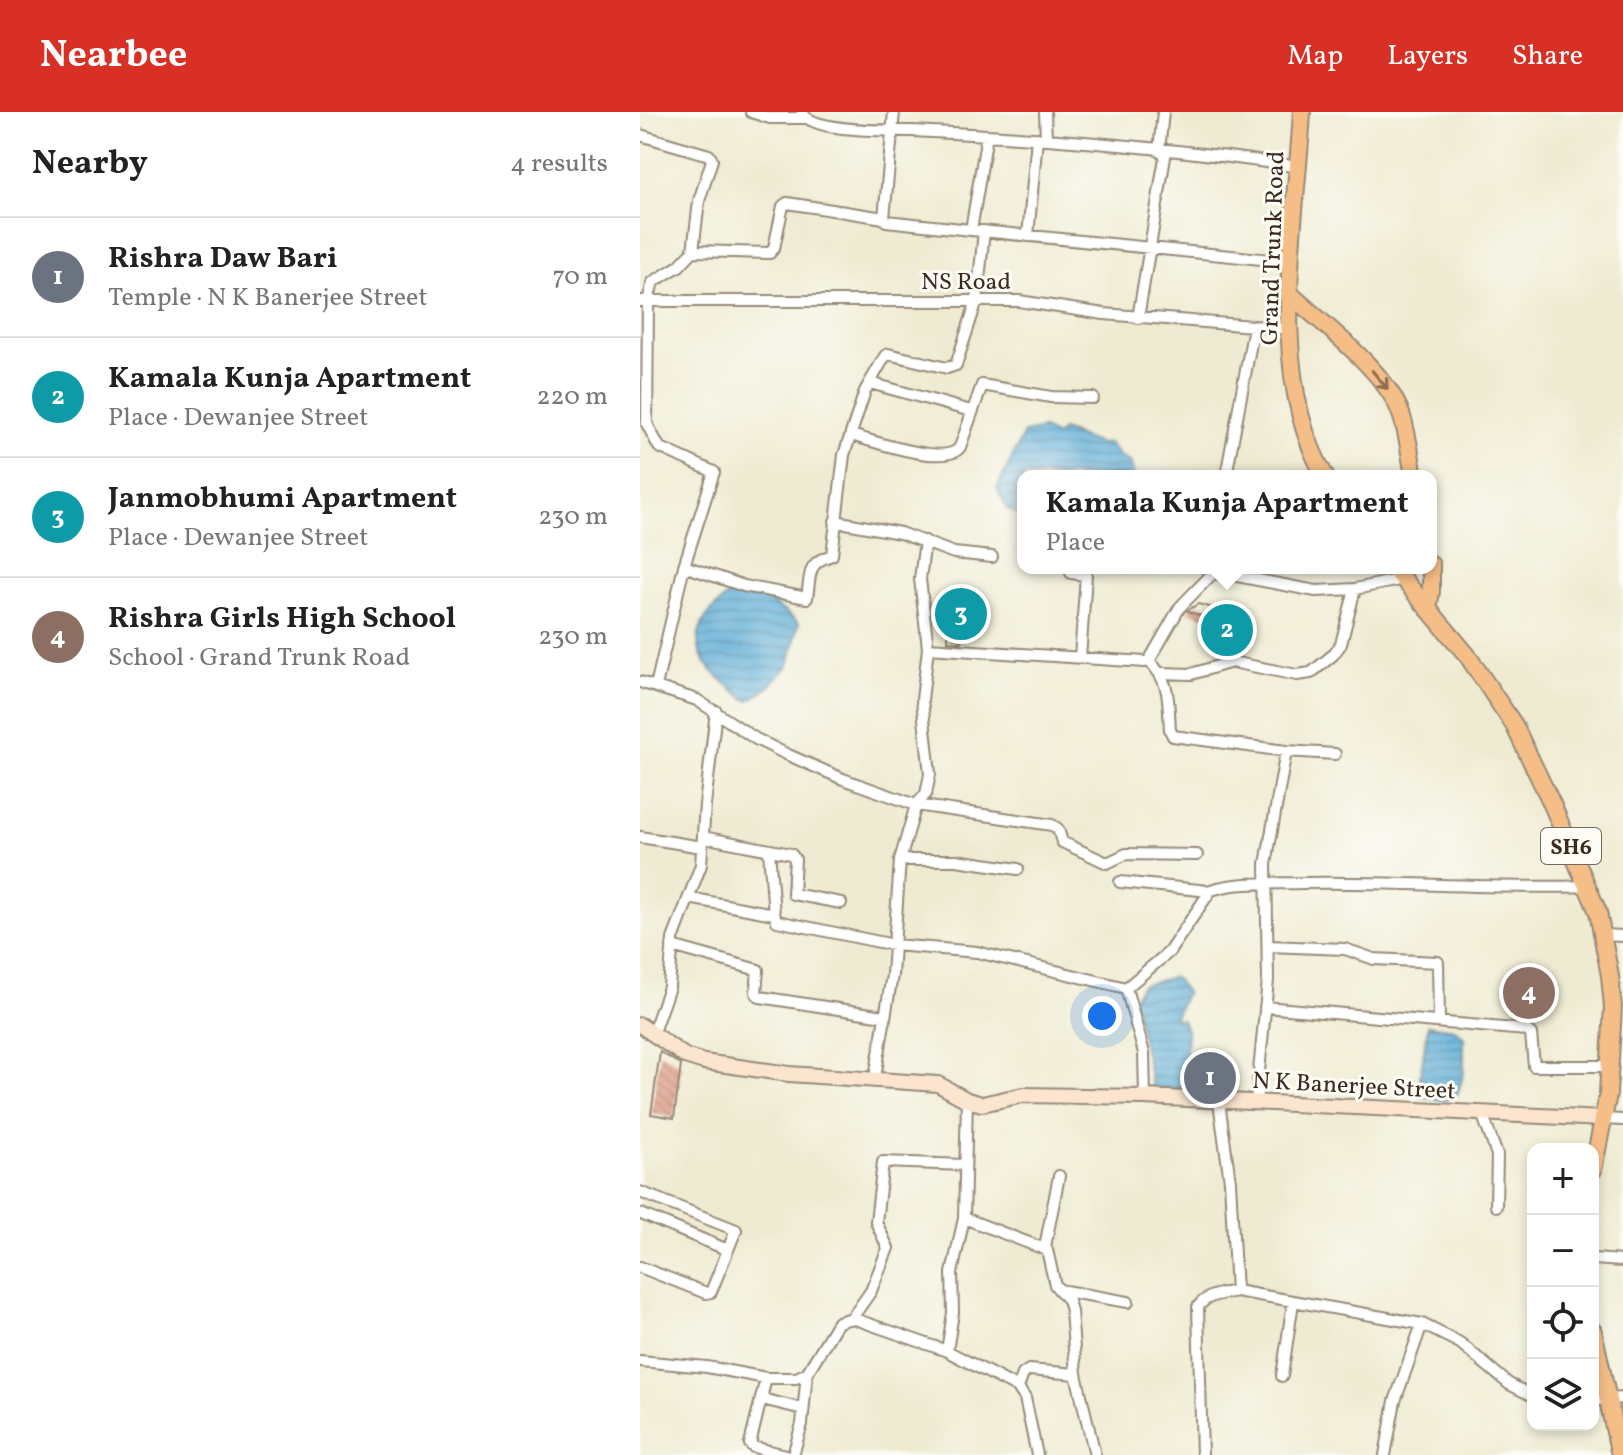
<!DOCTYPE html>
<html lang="en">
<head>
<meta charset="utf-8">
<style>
	:root { --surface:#fff; --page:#f6f6f6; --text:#222; --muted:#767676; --line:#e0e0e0; --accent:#d93025 }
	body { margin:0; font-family:Vollkorn,serif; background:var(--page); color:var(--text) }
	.controls { position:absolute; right:24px; bottom:24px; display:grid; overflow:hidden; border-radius:16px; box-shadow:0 4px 12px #0003 }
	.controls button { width:72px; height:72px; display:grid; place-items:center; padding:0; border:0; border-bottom:2px solid var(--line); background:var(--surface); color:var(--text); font:40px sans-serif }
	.you { position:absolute; left:462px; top:904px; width:28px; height:28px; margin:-20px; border:6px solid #fff; border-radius:50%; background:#1a73e8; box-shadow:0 0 0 12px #1a73e833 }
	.badge { display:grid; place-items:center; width:52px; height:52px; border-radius:50%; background:var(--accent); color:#fff; font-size:26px; font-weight:700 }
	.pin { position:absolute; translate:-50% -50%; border:4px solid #fff; box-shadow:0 2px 8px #0006 }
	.popup { position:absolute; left:377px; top:358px; width:420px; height:104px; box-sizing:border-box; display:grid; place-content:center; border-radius:16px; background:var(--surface); filter:drop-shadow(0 2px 6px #0005); font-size:26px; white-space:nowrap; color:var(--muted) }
	.popup b { font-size:30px; color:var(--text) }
	.popup::after { content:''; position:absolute; left:50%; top:100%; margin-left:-16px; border:16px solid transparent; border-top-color:var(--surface) }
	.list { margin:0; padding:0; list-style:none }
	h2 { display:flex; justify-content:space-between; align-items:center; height:104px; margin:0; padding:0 32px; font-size:34px }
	h2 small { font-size:26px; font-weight:400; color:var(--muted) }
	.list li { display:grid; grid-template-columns:52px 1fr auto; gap:24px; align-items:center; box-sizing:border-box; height:120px; padding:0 32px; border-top:2px solid var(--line) }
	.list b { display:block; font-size:30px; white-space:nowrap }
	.list p { margin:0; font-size:26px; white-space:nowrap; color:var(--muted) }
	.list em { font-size:26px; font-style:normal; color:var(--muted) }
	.icon { flex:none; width:44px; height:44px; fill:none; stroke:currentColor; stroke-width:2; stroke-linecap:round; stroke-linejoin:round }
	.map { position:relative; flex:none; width:983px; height:1343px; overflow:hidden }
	header { display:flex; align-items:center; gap:48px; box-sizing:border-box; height:112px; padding:0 40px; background:var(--accent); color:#fff }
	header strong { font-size:38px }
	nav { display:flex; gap:44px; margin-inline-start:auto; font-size:28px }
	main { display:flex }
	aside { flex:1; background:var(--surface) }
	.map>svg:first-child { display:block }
	.water { fill:url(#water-rules); stroke:#4a6a7a; stroke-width:2 }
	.building { fill:url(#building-back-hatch) }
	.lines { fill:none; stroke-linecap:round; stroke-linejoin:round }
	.street-casing { stroke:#958a78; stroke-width:14 }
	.secondary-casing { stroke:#958a78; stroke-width:18 }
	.primary-casing { stroke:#958a78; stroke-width:20 }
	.street { stroke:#fff; stroke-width:10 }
	.secondary { stroke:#fbe5cf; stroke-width:14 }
	.primary { stroke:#f6be87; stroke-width:16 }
	.oneway { stroke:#8f6d4d }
	.labels { text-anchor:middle; stroke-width:6; stroke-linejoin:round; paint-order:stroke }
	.shield { fill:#fdfcf7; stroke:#75695f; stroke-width:2 }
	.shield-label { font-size:22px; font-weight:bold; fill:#3b2a1e }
	.street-label { font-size:24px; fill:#3b2a1e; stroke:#fdfcf7 }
</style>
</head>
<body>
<header>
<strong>Nearbee</strong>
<nav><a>Map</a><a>Layers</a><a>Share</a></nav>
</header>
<main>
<aside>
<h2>Nearby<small>4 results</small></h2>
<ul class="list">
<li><span class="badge" style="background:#6b7280">1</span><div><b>Rishra Daw Bari</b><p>Temple · N K Banerjee Street</p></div><em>70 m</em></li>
<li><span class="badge" style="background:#0f9aa8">2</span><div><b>Kamala Kunja Apartment</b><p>Place · Dewanjee Street</p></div><em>220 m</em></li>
<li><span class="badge" style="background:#0f9aa8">3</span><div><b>Janmobhumi Apartment</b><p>Place · Dewanjee Street</p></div><em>230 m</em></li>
<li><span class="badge" style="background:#8d6e63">4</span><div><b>Rishra Girls High School</b><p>School · Grand Trunk Road</p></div><em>230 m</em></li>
</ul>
</aside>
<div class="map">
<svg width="983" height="1343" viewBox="0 0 983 1343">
	<defs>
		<pattern id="water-rules" width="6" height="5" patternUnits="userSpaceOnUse" patternTransform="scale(2)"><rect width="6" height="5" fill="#5aabd5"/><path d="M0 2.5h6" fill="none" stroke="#4c8bac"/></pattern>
		<pattern id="building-back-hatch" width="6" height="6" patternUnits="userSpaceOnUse" patternTransform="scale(2)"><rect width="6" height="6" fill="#da9079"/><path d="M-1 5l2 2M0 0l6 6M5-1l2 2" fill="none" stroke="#b27663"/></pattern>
	</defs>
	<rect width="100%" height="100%" fill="#fdfcf7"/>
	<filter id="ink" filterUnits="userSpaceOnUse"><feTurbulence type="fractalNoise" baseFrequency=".0125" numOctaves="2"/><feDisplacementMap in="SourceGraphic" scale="16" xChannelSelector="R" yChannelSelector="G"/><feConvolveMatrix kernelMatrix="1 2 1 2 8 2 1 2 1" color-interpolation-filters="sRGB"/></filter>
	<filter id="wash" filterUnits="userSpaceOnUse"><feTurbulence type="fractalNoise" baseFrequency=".006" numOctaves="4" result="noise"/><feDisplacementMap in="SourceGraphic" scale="32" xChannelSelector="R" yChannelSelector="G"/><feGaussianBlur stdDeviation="1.8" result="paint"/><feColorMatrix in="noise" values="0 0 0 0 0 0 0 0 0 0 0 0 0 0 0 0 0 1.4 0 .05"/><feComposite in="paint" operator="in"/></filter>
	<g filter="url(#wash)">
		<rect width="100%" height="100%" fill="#efebd2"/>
		<path class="water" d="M402 317 417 324 422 318 460 332 469 331 479 344 491 351 494 364H383V405L367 397 357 376 384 321Z
			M95 476 129 488 159 511 149 553 127 577 108 589C80 567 35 539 72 498 80 490 88 484 95 476Z
			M534 865 546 880 534 907H542L547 921 543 982 514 983 493 886 502 873Z
			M788 913 815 917 824 925V961L817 983 804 989 777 984Z"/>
		<g id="blocks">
			<path class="building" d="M310 485 335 487 332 517 322 518 321 530 308 529Z
				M558 492 600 503 599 530 572 526 577 510 547 499Z
				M20 940 41 953 34 1006 11 1002Z"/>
		</g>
	</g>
	<g filter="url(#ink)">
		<use href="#blocks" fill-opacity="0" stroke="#958a78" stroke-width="2"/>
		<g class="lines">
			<g class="street-casing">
				<path id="street" d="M111 0 130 6H165
					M162 0C171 21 249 18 272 19 401 25 531 35 659 55
					M254 0 244 106 246 109 331 118 347 23
					M405 0 406 27
					M0 23 69 43 72 48 59 89 53 139 39 154 13 170 8 189 7 312 19 335 74 360 44 454 16 574
					M519 39 523 0
					M331 118 651 150
					M388 124 397 26
					M53 139 130 141 134 136 143 94 147 91 244 106
					M0 189H379L464 202 650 217
					M498 206 526 39
					M230 271 331 299
					M211 323C232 329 307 355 320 335L342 273 411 285 453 286
					M586 364 614 215
					M195 409 260 421 314 441 352 445
					M44 454 104 474 167 486C171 462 166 451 192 443L204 343 225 279 245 244 248 242 307 256 316 253 337 188 344 119
					M430 456 431 461 446 463 440 546
					M288 536 505 550 509 549 540 495 572 462 581 461 676 479 715 477 764 467
					M509 549C531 570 528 589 530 618L533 624 646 639 695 642
					M522 561 551 562 592 550 657 563 671 561 693 543 701 532 715 477
					M0 570 57 588 116 627 146 642 203 667 276 693 412 713 418 717 422 730 467 751 486 742 557 743
					M0 725 62 735
					M63 725 151 742 155 747 153 782 201 791
					M129 738 134 802 137 809 254 833 337 840 486 876
					M260 748H316L378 757
					M480 770 569 779
					M49 786 134 802
					M963 823 983 824
					M32 834 118 858 116 881 120 885 244 904
					M628 834 705 837 734 847 798 850 799 910
					M625 895 886 918 891 922 894 954H970
					M12 923 29 875 33 827 61 753 65 693 76 599
					M235 966 252 863 260 748 276 693 286 682 290 662 282 588 288 536 280 467 285 429
					M505 985 504 941 486 876 529 840 571 778C600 769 634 772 664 771 758 769 853 778 948 774
					M579 990 590 1069 596 1179 782 1212 820 1231 869 1272 893 1284
					M616 990 628 868 626 752 646 639
					M842 1001 857 1043 856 1094
					M964 1007 983 1008
					M1 1102 88 1138
					M324 1106 407 1138 415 1173 428 1188 431 1199 436 1262 455 1343
					M405 1135 419 1064
					M953 1147 983 1149
					M0 1155 66 1181 71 1180 96 1118 0 1080
					M419 1178 488 1190
					M212 1206 231 1179 248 1136 236 1110 243 1050 325 1053
					M307 1239 313 1201 312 1161 324 1106 327 988
					M0 1249 67 1255 126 1266
					M642 1264 653 1190
					M378 1276 383 1262 389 1258 436 1262
					M122 1287 163 1297
					M953 1288 983 1286
					M146 1343 113 1335 110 1332 126 1266H156L167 1261 198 1210 212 1206 307 1239 378 1276 385 1286 397 1343
					M153 1343 162 1312 167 1261
					M562 1343 558 1195C567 1182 582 1182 596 1179
					M745 1343 755 1289 782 1212"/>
			</g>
			<g class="secondary-casing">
				<path id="secondary" d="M0 913 45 944 64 950 149 962 298 972 327 988 342 992 383 983 505 985 964 1007"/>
			</g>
			<g class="primary-casing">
				<path id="primary" d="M662 0C656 110 626 266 685 364
					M650 182C684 213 747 260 761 302 768 321 770 344 774 364
					M754 456 827 543 874 613 911 690 958 800 970 864 973 895 968 982 953 1058
					M788 497 791 479V453
					M953 1219 980 1343"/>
			</g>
			<use href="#street" class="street"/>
			<use href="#secondary" class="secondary"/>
			<use href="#primary" class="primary"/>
		</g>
		<defs><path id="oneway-shaft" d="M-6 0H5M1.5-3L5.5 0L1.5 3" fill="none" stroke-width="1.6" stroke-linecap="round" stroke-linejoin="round" transform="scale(2)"/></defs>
		<use class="oneway" href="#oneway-shaft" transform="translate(740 268) rotate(50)"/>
	</g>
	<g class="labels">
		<rect class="shield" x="901" y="716" width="60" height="36" rx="6"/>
		<g class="shield-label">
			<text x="931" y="742">SH6</text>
		</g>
		<g class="street-label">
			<text transform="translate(632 136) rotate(-88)" y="8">Grand Trunk Road</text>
			<text x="326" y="177">NS Road</text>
			<text transform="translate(714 973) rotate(3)" y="8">N K Banerjee Street</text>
		</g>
	</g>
</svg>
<div class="controls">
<button>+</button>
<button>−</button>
<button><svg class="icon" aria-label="locate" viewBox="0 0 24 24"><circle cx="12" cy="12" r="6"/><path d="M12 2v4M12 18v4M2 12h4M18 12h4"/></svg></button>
<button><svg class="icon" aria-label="layers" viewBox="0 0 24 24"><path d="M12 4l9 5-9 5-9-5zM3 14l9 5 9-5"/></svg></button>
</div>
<div class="you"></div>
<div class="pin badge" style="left:570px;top:966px;background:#6b7280">1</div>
<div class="pin badge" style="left:587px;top:518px;background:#0f9aa8">2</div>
<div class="popup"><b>Kamala Kunja Apartment</b>Place</div>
<div class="pin badge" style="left:321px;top:502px;background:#0f9aa8">3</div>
<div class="pin badge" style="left:889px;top:881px;background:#8d6e63">4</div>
</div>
</main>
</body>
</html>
